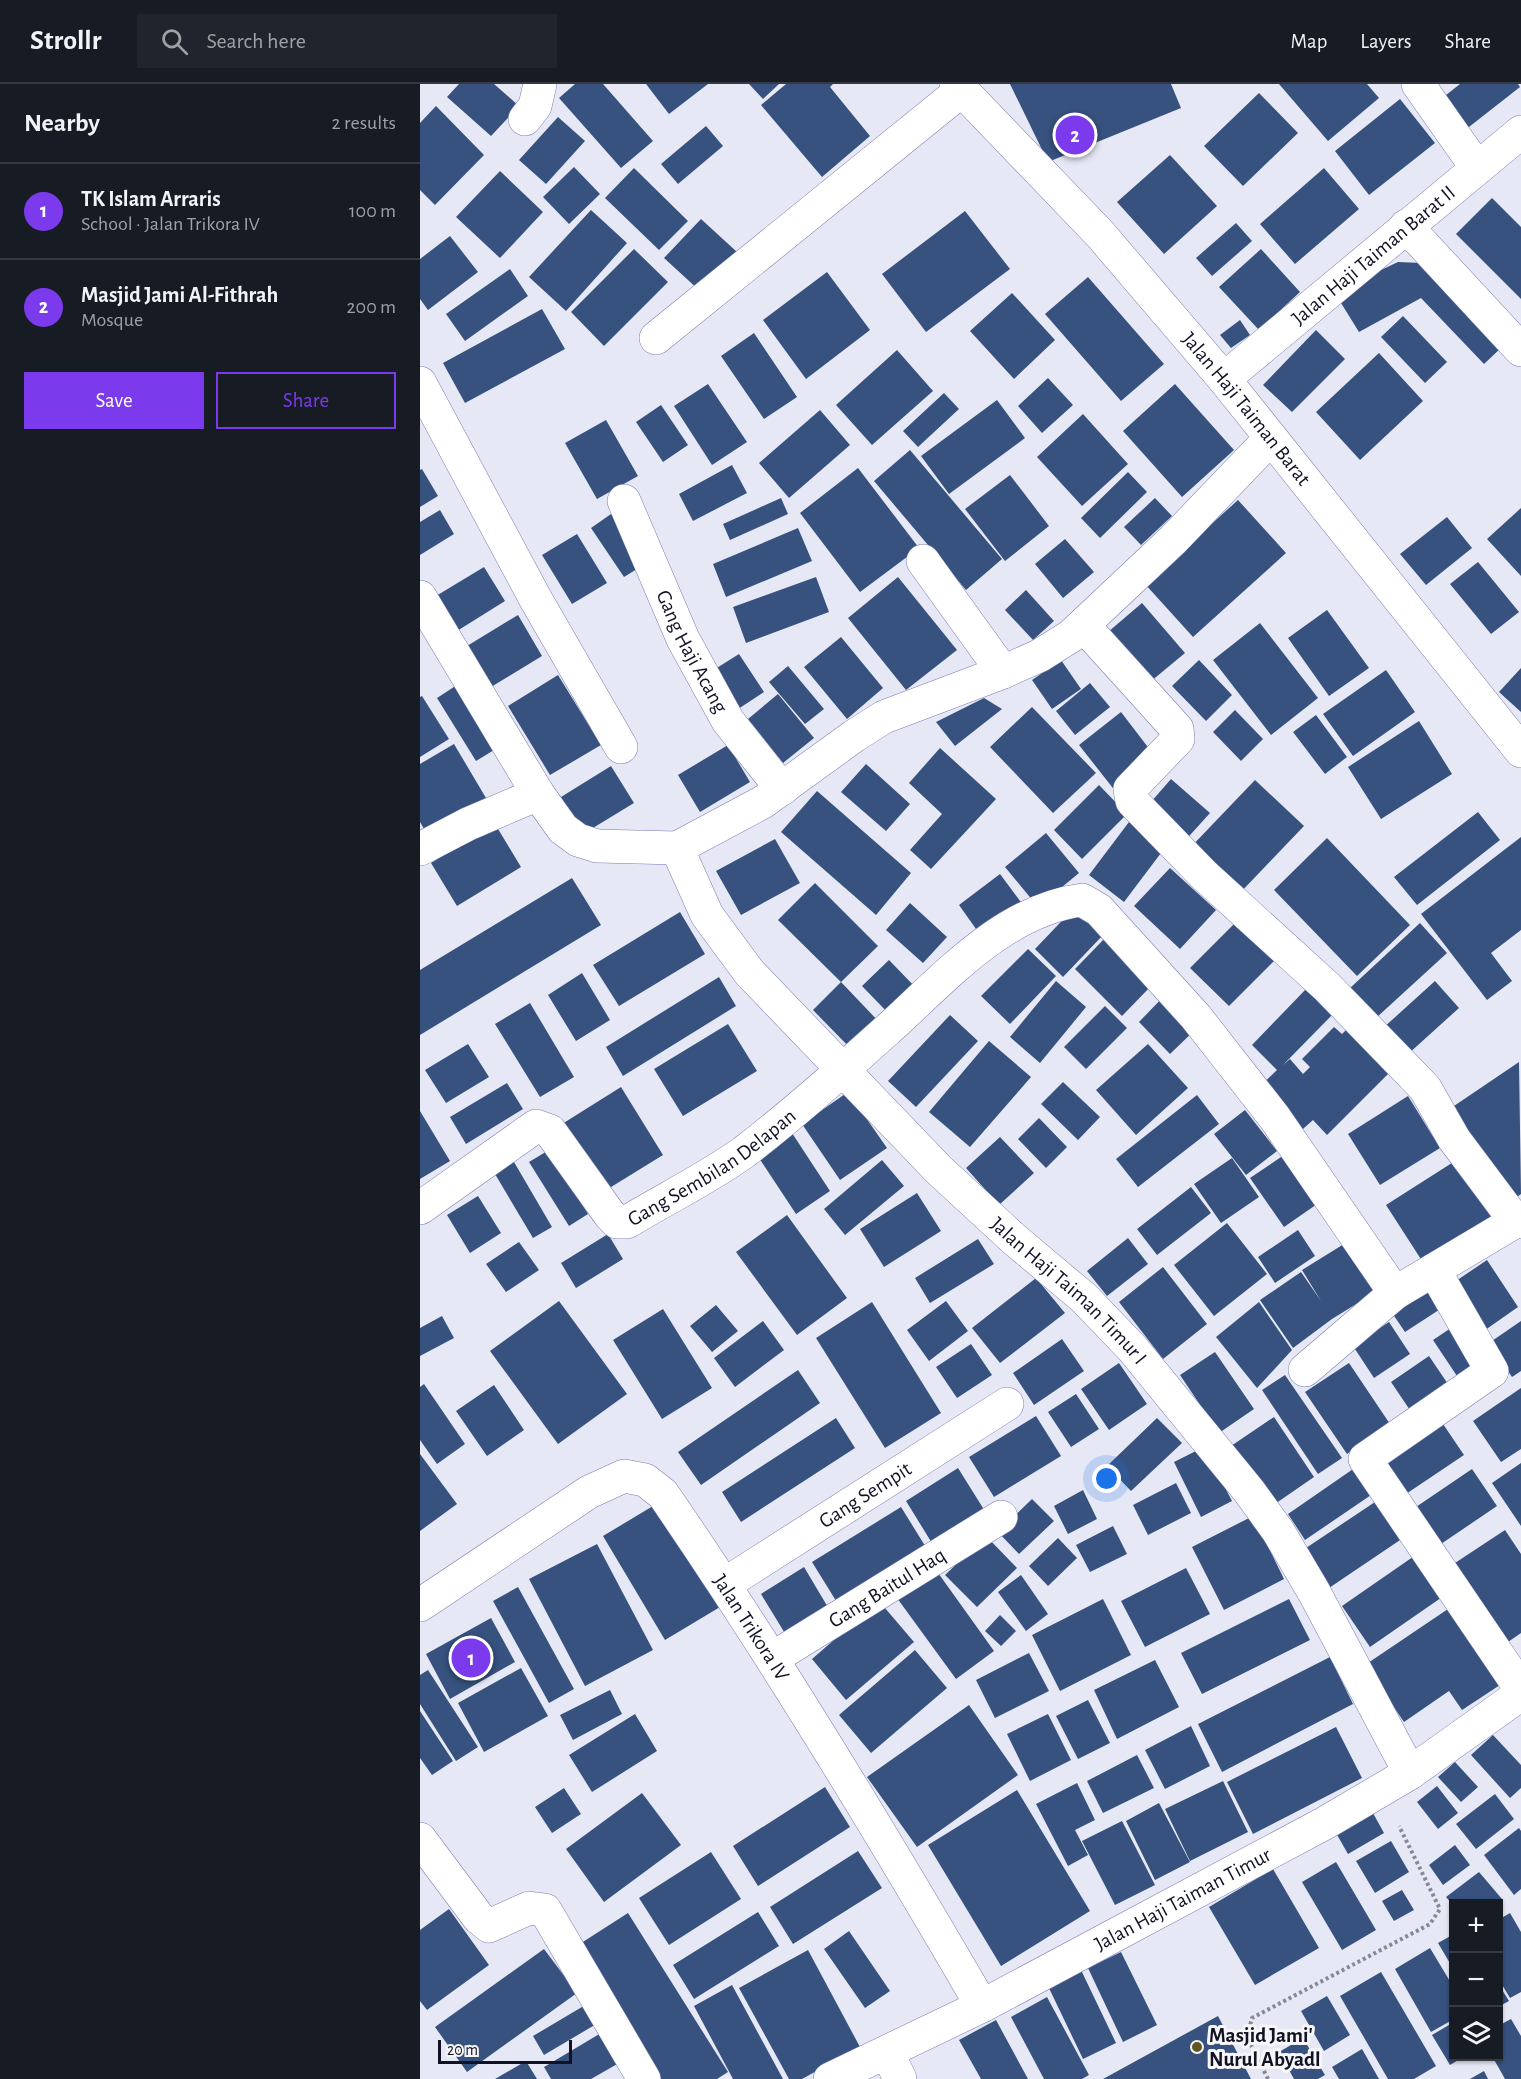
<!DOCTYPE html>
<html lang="en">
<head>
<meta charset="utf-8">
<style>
	:root { --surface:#171b24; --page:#20242c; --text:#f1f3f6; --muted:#9ea1a6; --line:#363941; --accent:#7c3aed }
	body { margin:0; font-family:"Alegreya Sans",sans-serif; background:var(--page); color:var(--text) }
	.controls { position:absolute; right:18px; bottom:18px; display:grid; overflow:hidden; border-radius:0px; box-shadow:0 2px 4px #0004 }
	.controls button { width:54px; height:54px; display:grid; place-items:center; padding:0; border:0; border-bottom:2px solid var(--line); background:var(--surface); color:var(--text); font:30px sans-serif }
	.scale { position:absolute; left:18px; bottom:15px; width:134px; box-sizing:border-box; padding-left:6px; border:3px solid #111226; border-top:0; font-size:16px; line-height:21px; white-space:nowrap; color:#111226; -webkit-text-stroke:4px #f6f6f6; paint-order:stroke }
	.you { position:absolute; left:687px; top:1395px; width:21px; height:21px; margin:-15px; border:4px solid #fff; border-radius:50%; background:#1a73e8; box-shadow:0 0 0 9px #1a73e833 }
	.badge { display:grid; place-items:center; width:39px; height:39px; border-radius:50%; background:var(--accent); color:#fff; font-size:20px; font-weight:700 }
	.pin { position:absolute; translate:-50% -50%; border:3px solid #fff; box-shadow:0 2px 6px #0006 }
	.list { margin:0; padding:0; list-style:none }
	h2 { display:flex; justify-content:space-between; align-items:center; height:78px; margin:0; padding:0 24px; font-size:26px }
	h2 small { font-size:20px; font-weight:400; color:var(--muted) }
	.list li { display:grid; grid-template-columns:39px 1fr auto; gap:18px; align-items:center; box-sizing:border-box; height:96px; padding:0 24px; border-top:2px solid var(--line) }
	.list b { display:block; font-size:22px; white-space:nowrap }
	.list p { margin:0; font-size:20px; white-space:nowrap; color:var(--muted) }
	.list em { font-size:20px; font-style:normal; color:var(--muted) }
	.actions { display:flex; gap:12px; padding:18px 24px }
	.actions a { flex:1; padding:14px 0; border:2px solid var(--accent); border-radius:0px; text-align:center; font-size:21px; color:var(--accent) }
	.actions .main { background:var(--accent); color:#fff }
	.icon { flex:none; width:33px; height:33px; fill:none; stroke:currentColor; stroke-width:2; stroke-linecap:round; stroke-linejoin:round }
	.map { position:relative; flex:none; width:1101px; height:1995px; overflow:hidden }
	header { display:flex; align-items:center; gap:36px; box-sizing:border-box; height:84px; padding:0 30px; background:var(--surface); border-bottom:2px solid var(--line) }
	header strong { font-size:28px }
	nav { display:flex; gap:33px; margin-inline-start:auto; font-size:21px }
	.search { width:420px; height:54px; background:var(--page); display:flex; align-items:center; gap:15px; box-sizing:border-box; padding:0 21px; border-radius:0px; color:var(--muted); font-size:22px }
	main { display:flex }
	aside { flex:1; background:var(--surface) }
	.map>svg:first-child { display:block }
	.building { fill:#37527f }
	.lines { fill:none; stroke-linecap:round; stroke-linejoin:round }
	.minor-casing { stroke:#787db4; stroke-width:34 }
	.path { stroke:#868797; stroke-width:4; stroke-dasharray:3 3; stroke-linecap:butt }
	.minor { stroke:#fff; stroke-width:33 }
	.poi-dot { fill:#5f5622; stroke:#f6f6f6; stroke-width:2 }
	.labels { text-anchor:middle; stroke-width:6; stroke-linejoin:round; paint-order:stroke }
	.street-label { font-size:21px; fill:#111226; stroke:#f6f6f6 }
	.poi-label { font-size:21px; font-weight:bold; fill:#111226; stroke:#f6f6f6; text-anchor:start }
</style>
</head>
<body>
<header>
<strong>Strollr</strong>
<div class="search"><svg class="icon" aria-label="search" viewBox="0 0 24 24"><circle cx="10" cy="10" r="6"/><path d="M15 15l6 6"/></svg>Search here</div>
<nav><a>Map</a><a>Layers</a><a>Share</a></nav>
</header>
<main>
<aside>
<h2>Nearby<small>2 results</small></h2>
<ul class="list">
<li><span class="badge">1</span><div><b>TK Islam Arraris</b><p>School · Jalan Trikora IV</p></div><em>100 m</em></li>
<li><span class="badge">2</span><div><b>Masjid Jami Al-Fithrah</b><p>Mosque</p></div><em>200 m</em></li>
</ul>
<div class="actions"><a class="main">Save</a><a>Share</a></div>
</aside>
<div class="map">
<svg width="1101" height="1995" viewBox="0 0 1101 1995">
	<rect width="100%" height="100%" fill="#e7e8f5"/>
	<path class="building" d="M39 0H74L99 22 71 52 27 13Z
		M155 0H183L233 57 201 84 139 14Z
		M226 0H288L249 30Z
		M329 0H359L343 15Z
		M366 0H413L410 3 450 52 402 93 341 21Z
		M590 0H751L761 24 628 78Z
		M859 0H947L959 14 908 57Z
		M1040 0H1098L1100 3 1040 50 1016 19Z
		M839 9 878 49 823 102 784 62Z
		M980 15 1015 59 949 111 915 67Z
		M16 22 64 71 15 121 0 106V39Z
		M138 33 165 57 126 100 99 76Z
		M286 42 303 62 258 100 241 80Z
		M750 71 797 122 744 170 697 118Z
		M154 83 180 110 149 140 123 113Z
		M214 84 268 137 239 166 185 114Z
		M904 84 939 125 875 180 840 140Z
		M80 87 123 128 80 174 36 133Z
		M1072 114 1101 143V215L1036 150Z
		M171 126 207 159 146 227 109 193Z
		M545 127 590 185 506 248 462 190Z
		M281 135 317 168 280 207 244 174Z
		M816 139 832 157 792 192 776 174Z
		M30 152 58 188 8 226 0 215V175Z
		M214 165 248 198 184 262 151 228Z
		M841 165 880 208 839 246 799 203Z
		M978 178 1002 179 1082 263 1064 280 1001 214 939 248 921 219 961 186Z
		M90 185 108 212 45 257 26 230Z
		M407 188 450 246 386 295 343 236Z
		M668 193 744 280 701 317 625 230Z
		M592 209 635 256 594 295 550 247Z
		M122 225 145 265 45 319 23 279Z
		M983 232 1027 278 1005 299 961 253Z
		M820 236 830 251 811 264 800 251Z
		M896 246 925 275 872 328 843 301Z
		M334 249 377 313 344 335 301 272Z
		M477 266 513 307 452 361 416 321Z
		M959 269 1003 317 940 376 896 328Z
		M628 294 653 321 622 349 598 322Z
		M288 300 327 358 292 381 254 322Z
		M755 300 814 366 762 413 703 347Z
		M524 309 539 325 498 363 483 347Z
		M577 316 605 354 529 410 501 372Z
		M241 321 268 361 243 378 216 338Z
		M400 326 430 361 369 414 339 379Z
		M663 330 708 380 662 422 617 373Z
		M186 336 218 392 177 415 145 359Z
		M490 366 582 475 546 506 454 397Z
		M312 381 327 409 273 437 259 410Z
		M438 384 499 464 440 508 380 429Z
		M2 385 18 412 0 423V386Z
		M708 388 727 408 680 454 661 434Z
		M590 391 629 442 585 477 545 425Z
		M361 414 368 430 310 456 303 440Z
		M735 414 752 432 721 461 704 443Z
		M818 416 866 469 773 553 725 500Z
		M1101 424V492L1067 455Z
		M20 426 34 450 0 471V438Z
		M191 430 225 480 204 493 171 444Z
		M1027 433 1052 464 1006 501 980 470Z
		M378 444 392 477 306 513 293 480Z
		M157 450 187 499 152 520 122 471Z
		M645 455 674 488 643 514 615 480Z
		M1058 478 1099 528 1071 550 1030 500Z
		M64 483 85 517 37 547 16 512Z
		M396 493 409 528 326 559 313 523Z
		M478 493 537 566 486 606 428 534Z
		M606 506 634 537 613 556 585 526Z
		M722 519 765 569 724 603 681 554Z
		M907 526 949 584 909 612 868 554Z
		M98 531 122 572 71 603 47 562Z
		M840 539 898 614 851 651 793 576Z
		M421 553 463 604 427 635 384 583Z
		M319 570 344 608 309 631 284 592Z
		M641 576 661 605 632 625 612 596Z
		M779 576 812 611 786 637 752 602Z
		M368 582 404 625 385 640 349 598Z
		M1101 584V628L1079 608Z
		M966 586 995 628 933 672 903 630Z
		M138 591 181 661 130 691 88 622Z
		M40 599 79 663 56 677 17 614Z
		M670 599 690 623 655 651 636 627Z
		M358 610 394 654 363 679 328 635Z
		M2 612 29 655 0 673V613Z
		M564 614 582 625 535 662 516 638Z
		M612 623 676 689 633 729 570 663Z
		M815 626 843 655 821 677 793 648Z
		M701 628 737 675 696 708 659 661Z
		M896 631 927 673 905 690 873 648Z
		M999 637 1032 690 961 735 928 683Z
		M34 660 66 714 7 750 0 738V680Z
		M308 661 330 698 280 728 258 691Z
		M520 664 576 715 511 785 490 766 522 730 489 699Z
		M446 680 490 720 466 747 421 708Z
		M191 682 214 719 163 750 141 713Z
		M751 695 790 729 762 760 724 726Z
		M835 696 884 742 816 813 768 766Z
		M679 701 707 730 662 775 634 746Z
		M397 707 491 789 456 831 361 748Z
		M1058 728 1080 756 997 821 974 793Z
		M709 738 744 765 704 818 669 791Z
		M75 740 101 783 37 822 11 779Z
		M626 749 659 789 618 823 585 783Z
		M1101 753V846L1071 869 1092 897 1067 916 1001 830Z
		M907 754 990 841 937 892 854 806Z
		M355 755 380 799 321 831 296 787Z
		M750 784 796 826 760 865 714 822Z
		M580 790 603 821 561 852 539 821Z
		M152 794 181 841 0 951V886Z
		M395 799 458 862 421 898 358 836Z
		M490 819 527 853 503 879 466 846Z
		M657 821 685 849 643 893 615 865Z
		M260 828 285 870 199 922 173 881Z
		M816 838 854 877 809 922 770 884Z
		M1000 839 1027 869 956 934 929 905Z
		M686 853 733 900 702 932 655 885Z
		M608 865 636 892 590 940 561 912Z
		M469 876 498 906 472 933 442 902Z
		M162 889 190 936 156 957 128 911Z
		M299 893 316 922 203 992 186 963Z
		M636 897 666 923 620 979 590 953Z
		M1015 897 1039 924 987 971 962 945Z
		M421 898 462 941 434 968 393 926Z
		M888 903 914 929 863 981 870 975 883 990 890 983 882 975 914 943 922 950 936 936 979 979 907 1051 893 1036 875 1052 834 1008 857 986 832 961Z
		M747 909 779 942 750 970 719 938Z
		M110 919 154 993 120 1013 75 940Z
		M685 922 707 944 666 985 644 963Z
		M530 931 558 957 496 1023 468 997Z
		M308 940 337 987 263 1032 234 985Z
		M569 957 611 993 550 1063 509 1028Z
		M48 960 69 993 26 1019 5 986Z
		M728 960 768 1004 716 1051 676 1006Z
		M1099 978 1101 1110 1093 1116 1031 1024Z
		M643 998 680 1033 658 1056 621 1020Z
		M87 999 103 1025 46 1060 30 1033Z
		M201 1003 243 1071 183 1108 142 1040Z
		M428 1008 467 1064 420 1096 382 1040Z
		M777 1011 799 1040 718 1103 696 1075Z
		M988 1012 1020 1064 960 1101 928 1050Z
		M825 1026 857 1067 826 1091 794 1050Z
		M0 1027 30 1077 0 1095Z
		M619 1034 647 1063 626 1084 598 1055Z
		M372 1049 410 1107 376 1130 337 1071Z
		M580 1053 614 1089 579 1121 546 1084Z
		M129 1066 168 1130 149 1142 109 1078Z
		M867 1069 900 1118 864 1143 830 1094Z
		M812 1074 839 1113 801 1139 774 1100Z
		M462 1076 484 1102 425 1151 404 1125Z
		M1035 1077 1075 1139 1006 1183 966 1121Z
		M94 1078 132 1143 113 1154 75 1090Z
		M771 1103 791 1129 737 1171 717 1145Z
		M497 1109 521 1147 464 1183 440 1145Z
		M58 1112 81 1149 50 1169 27 1131Z
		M367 1131 427 1214 377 1251 316 1168Z
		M807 1139 847 1190 794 1232 754 1181Z
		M878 1146 895 1172 855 1199 838 1173Z
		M188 1150 203 1175 156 1204 141 1179Z
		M708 1154 728 1180 687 1212 667 1187Z
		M558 1155 574 1180 510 1219 495 1194Z
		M932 1155 962 1204 912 1235 873 1264 840 1216 881 1188 901 1217 882 1186Z
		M99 1158 119 1186 86 1208 66 1180Z
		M1067 1176 1098 1223 1058 1251 1027 1203Z
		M743 1183 787 1240 743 1275 699 1218Z
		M1005 1193 1025 1222 985 1248 966 1220Z
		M616 1194 645 1229 580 1279 552 1244Z
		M139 1217 207 1310 138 1360 70 1267Z
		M526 1217 548 1247 509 1277 487 1246Z
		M452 1218 521 1329 465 1364 396 1254Z
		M839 1218 872 1266 837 1304 796 1253Z
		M296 1221 318 1247 292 1268 270 1242Z
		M243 1225 292 1304 242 1335 193 1256Z
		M22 1232 34 1254 0 1272V1244Z
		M343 1237 364 1266 315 1303 294 1274Z
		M1101 1237V1287L1092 1293 1069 1259Z
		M969 1238 990 1270 954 1294 933 1262Z
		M1040 1238 1068 1280 1041 1298 1013 1256Z
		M642 1255 664 1287 614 1321 593 1289Z
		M551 1260 572 1291 537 1314 516 1283Z
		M795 1268 834 1325 799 1349 760 1291Z
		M1009 1272 1034 1309 996 1335 971 1298Z
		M699 1279 727 1320 689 1346 661 1305Z
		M929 1279 970 1340 927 1370 885 1308Z
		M378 1286 400 1319 281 1401 258 1368Z
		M865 1291 922 1374 898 1390 842 1306Z
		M4 1300 45 1360 17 1380 0 1356V1303Z
		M74 1301 104 1346 67 1372 36 1327Z
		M1101 1304V1365L1081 1378 1053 1337Z
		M656 1310 679 1345 651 1363 628 1328Z
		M616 1332 641 1372 574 1413 549 1373Z
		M854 1333 894 1393 852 1422 811 1362Z
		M416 1334 435 1364 321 1438 302 1408Z
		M737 1334 762 1359 711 1407 687 1382Z
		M1023 1340 1044 1371 980 1414 959 1382Z
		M784 1363 812 1417 781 1433 754 1378Z
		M0 1370 37 1420 0 1447Z
		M1101 1379V1442L1072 1399Z
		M936 1383 954 1409 885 1456 868 1430Z
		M538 1384 568 1432 515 1464 486 1417Z
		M1052 1385 1077 1422 1018 1462 993 1425Z
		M756 1399 771 1429 728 1451 713 1421Z
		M663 1406 677 1435 648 1450 634 1422Z
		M964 1412 989 1450 909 1504 883 1466Z
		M612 1415 634 1437 599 1470 578 1448Z
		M238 1419 300 1523 245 1556 183 1452Z
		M481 1423 507 1465 418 1520 392 1478Z
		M833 1432 864 1495 804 1526 772 1463Z
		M693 1442 707 1470 670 1488 656 1461Z
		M1085 1446 1101 1470V1549L1088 1558 1035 1479Z
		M566 1452 597 1484 557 1523 525 1491Z
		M638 1454 657 1474 628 1502 609 1482Z
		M177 1460 233 1566 165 1602 109 1495Z
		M1000 1468 1028 1509 950 1563 922 1522Z
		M384 1483 409 1525 366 1551 341 1510Z
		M766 1484 790 1530 725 1563 701 1517Z
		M516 1486 574 1567 536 1595 477 1514Z
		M601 1491 628 1530 606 1547 578 1508Z
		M98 1503 154 1605 129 1619 73 1517Z
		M683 1515 711 1571 640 1607 612 1551Z
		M869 1515 890 1556 782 1610 761 1569Z
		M459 1517 494 1558 426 1616 392 1575Z
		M1028 1525 1080 1601 1042 1626 1029 1607 984 1638 945 1581Z
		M580 1531 596 1547 581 1562 565 1547Z
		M71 1534 95 1578 30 1615 6 1570Z
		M495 1566 527 1604 451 1669 419 1631Z
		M609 1569 629 1607 575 1634 556 1596Z
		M910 1573 933 1620 802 1688 778 1640Z
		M735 1576 759 1623 697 1655 674 1606Z
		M101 1584 128 1632 64 1668 38 1619Z
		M8 1586 58 1663 36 1677 0 1620V1591Z
		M190 1606 202 1630 153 1656 140 1631Z
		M668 1616 690 1659 658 1675 636 1632Z
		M549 1621 598 1691 497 1763 447 1693Z
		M0 1627 33 1677 12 1691 0 1674Z
		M215 1630 237 1667 172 1708 149 1671Z
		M628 1630 651 1676 610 1697 587 1650Z
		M771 1642 790 1682 745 1705 725 1666Z
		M916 1643 942 1694 833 1750 807 1698Z
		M1073 1651 1101 1681V1704L1090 1714 1051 1671Z
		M717 1671 734 1704 683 1729 667 1697Z
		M1035 1678 1058 1703 1041 1718 1018 1693Z
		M803 1697 828 1748 770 1777 745 1725Z
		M657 1699 675 1736 655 1746 668 1771 648 1782 616 1720Z
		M1017 1702 1038 1729 1018 1745 997 1718Z
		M405 1703 430 1743 338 1802 313 1762Z
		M144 1704 161 1730 132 1749 115 1723Z
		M597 1706 670 1827 581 1882 508 1761Z
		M222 1709 261 1761 184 1818 146 1765Z
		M1075 1710 1094 1735 1056 1765 1036 1740Z
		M739 1719 770 1778 735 1796 706 1737Z
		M948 1720 964 1749 928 1770 912 1742Z
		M702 1737 735 1801 695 1821 662 1757Z
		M1099 1744 1101 1747V1805L1094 1811 1064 1771Z
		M971 1757 989 1788 955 1809 936 1777Z
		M1035 1761 1050 1781 1023 1801 1009 1781Z
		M438 1767 462 1804 373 1860 350 1823Z
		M291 1768 321 1815 249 1861 219 1814Z
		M916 1778 956 1846 922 1866 882 1798Z
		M853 1785 899 1864 835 1901 789 1823Z
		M1059 1788 1082 1815 1077 1820H1034V1822L1026 1813Z
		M982 1806 994 1826 974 1837 962 1817Z
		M29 1825 69 1881 7 1926 0 1917V1846Z
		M338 1828 359 1862 274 1915 253 1881Z
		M208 1829 308 1988 297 1995H238L155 1863Z
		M1090 1829 1101 1848V1908L1090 1914 1078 1894V1836Z
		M429 1847 470 1907 445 1924 404 1865Z
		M1034 1850V1886L1018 1859Z
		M1010 1864 1034 1904V1935L1011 1948 975 1885Z
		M124 1865 157 1909 47 1988 15 1943Z
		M388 1866 440 1963 382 1995H369L319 1904Z
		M701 1868 737 1941 703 1958 668 1884Z
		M661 1886 696 1959 663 1975 628 1902Z
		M961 1888 1016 1982 994 1995H968L920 1912Z
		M1078 1899 1089 1917 1078 1923Z
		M312 1901 363 1995H313L274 1922Z
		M907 1912 930 1951 904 1967 881 1927Z
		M627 1913 669 1991 662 1995H624L591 1933Z
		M167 1920 178 1939 124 1971 113 1952Z
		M798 1932 831 1995H683Z
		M1091 1935 1101 1952V1995H1085L1072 1972H1078V1942Z
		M576 1936 608 1995H561L539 1956Z
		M1034 1938V1972H1045L1030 1981 1012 1951Z
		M181 1949 199 1979 171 1995H131L124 1983Z
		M883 1954 905 1991 898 1995H874L859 1968Z
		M942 1965 959 1995H919L912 1983Z
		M106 1977 117 1995H75Z
		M1064 1987 1068 1995H1050Z"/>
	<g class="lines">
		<g class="minor-casing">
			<g id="minor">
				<path id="s1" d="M536 0 680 150 804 295 1101 667"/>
				<path d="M998 0 1057 84"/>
				<path d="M105 35 115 22 120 0"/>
				<path d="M986 142 1101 266"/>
				<path d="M236 254 542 6"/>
				<path id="s2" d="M804 295 1101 48"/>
				<path d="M0 299 115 514 201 663"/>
				<path id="s3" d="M204 417 263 555 308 637 362 705"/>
				<path d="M503 477 583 588"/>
				<path d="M0 513 118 710"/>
				<path d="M663 541 757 645 758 655 710 705 712 717 784 791 907 903 1005 1004 1034 1055 1096 1138"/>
				<path id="s4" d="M257 764 287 831 329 888 519 1086 595 1156 664 1214 712 1264 829 1407 858 1447 894 1508 990 1689"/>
				<path d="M0 765 48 740 118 710 143 745 158 756 177 762 257 764 343 718 434 652 464 633 583 588 619 572 651 552 753 456 850 355"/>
				<path id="s5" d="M0 1124 116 1042 130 1047 190 1131 197 1138H207C245 1115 288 1094 324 1068 375 1029 428 981 476 938 529 889 586 826 662 816L679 826 776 933 855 1034 975 1209"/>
				<path d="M1014 1186 1072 1287 945 1375 1101 1605"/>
				<path d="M885 1286 975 1209 1101 1134"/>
				<path id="s6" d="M305 1500 587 1320"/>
				<path id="s7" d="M0 1521 169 1408 204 1392 225 1396 243 1410C357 1576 461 1748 562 1922"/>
				<path id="s8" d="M353 1574 581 1433"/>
				<path d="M0 1755 59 1834 69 1842 109 1824 125 1826 224 1995"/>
				<path d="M467 1968 480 1995"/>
				<path id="s9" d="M410 1995 562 1922 905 1739 990 1689 1101 1610"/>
			</g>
		</g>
		<path class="path" d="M848 1995 827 1953 832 1934 1010 1840 1020 1825 979 1742"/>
		<use href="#minor" class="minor"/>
	</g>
	<circle class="poi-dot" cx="777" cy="1963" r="6"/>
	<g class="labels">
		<g class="street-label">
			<text dy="7" stroke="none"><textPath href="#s2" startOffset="194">Jalan Haji Taiman Barat II</textPath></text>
			<text dy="7" stroke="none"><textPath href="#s1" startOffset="436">Jalan Haji Taiman Barat</textPath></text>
			<text dy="7" stroke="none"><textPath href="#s3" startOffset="165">Gang Haji Acang</textPath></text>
			<text dy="7" stroke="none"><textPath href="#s5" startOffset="381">Gang Sembilan Delapan</textPath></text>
			<text dy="7" stroke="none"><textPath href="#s4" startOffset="596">Jalan Haji Taiman Timur I</textPath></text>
			<text dy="7" stroke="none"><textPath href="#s6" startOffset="166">Gang Sempit</textPath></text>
			<text dy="7" stroke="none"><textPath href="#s8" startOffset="134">Gang Baitul Haq</textPath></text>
			<text dy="7" stroke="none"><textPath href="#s7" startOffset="446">Jalan Trikora IV</textPath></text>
			<text dy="7" stroke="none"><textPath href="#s9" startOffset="396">Jalan Haji Taiman Timur</textPath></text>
		</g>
		<g class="poi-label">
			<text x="789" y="1958">Masjid Jami'<tspan x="789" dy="24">Nurul Abyadl</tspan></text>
		</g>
	</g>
</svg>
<div class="controls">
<button>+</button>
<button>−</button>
<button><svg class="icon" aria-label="layers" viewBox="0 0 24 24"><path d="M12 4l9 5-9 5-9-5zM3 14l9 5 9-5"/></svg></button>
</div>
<div class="scale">20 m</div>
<div class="you"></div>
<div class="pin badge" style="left:51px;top:1574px">1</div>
<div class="pin badge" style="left:655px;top:51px">2</div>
</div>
</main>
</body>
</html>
